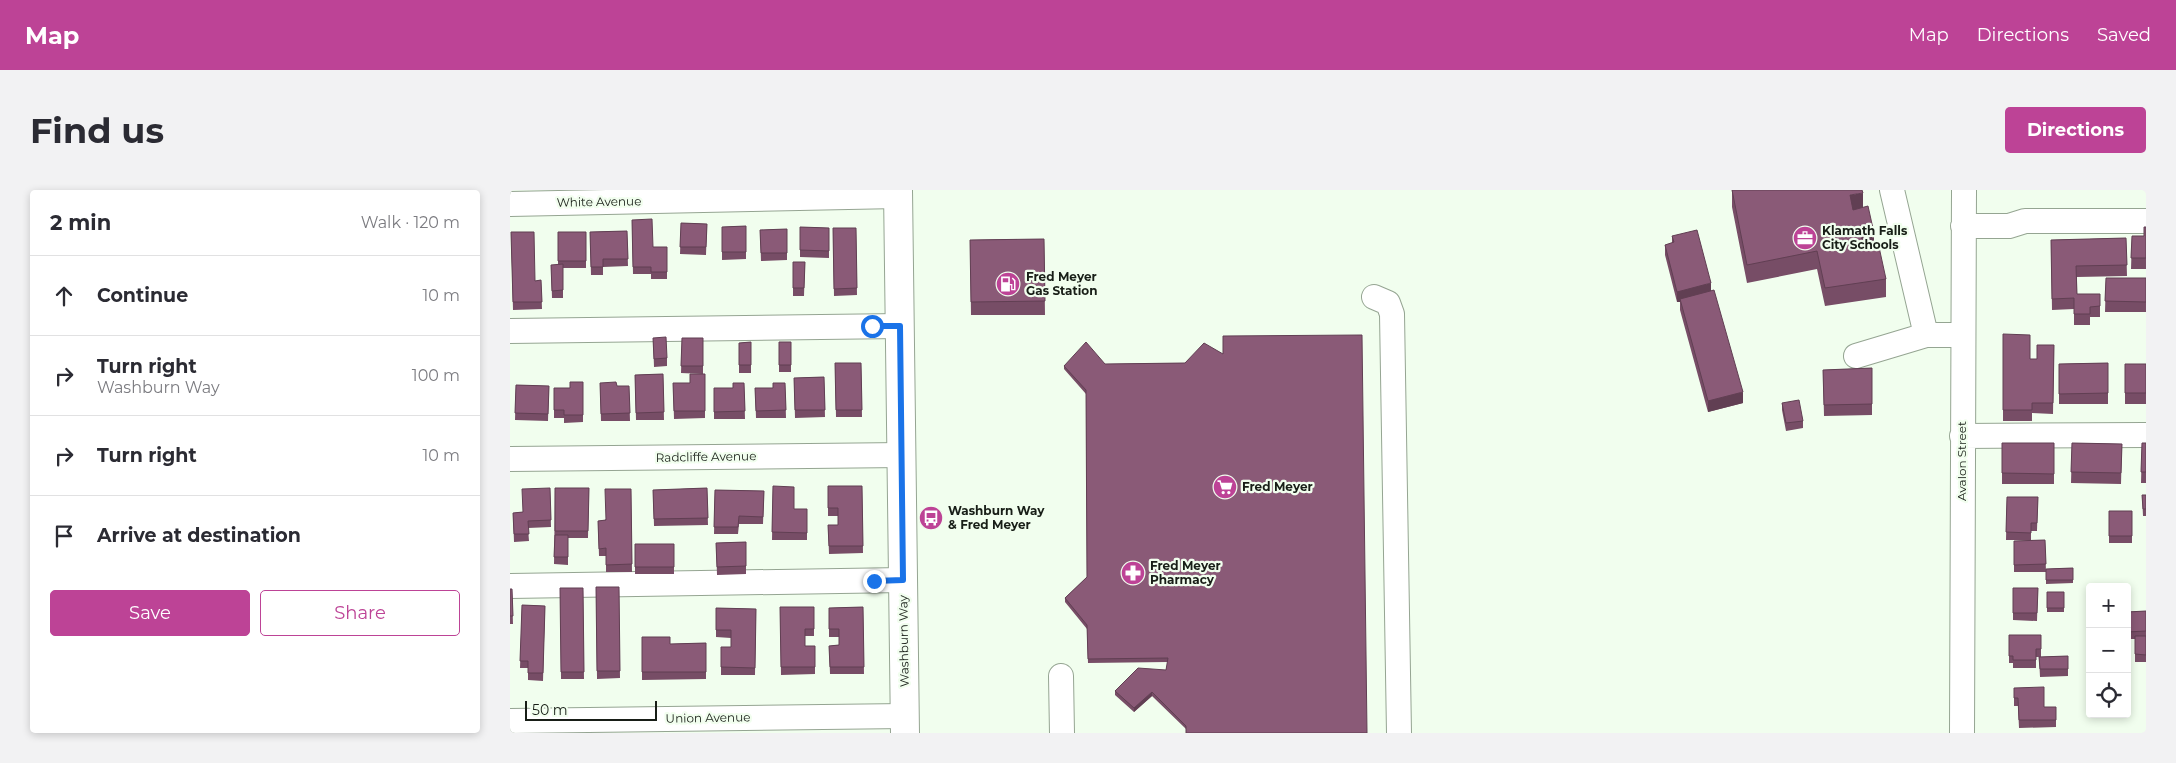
<!DOCTYPE html>
<html lang="en">
<head>
<meta charset="utf-8">
<style>
	:root { --surface:#fff; --page:#f2f2f3; --text:#2b2b33; --muted:#7c7c81; --line:#e1e1e2; --accent:#bd4396 }
	body { margin:0; font-family:Montserrat,sans-serif; background:var(--page); color:var(--text) }
	.controls { position:absolute; right:15px; bottom:15px; display:grid; overflow:hidden; border-radius:5px; box-shadow:0 2px 8px #0003 }
	.controls button { width:45px; height:45px; display:grid; place-items:center; padding:0; border:0; border-bottom:1px solid var(--line); background:var(--surface); color:var(--text); font:25px sans-serif }
	.scale { position:absolute; left:15px; bottom:12px; width:132px; box-sizing:border-box; padding-left:5px; border:2px solid #181e17; border-top:0; font-size:14px; line-height:18px; white-space:nowrap; color:#181e17; -webkit-text-stroke:4px #f1feee; paint-order:stroke }
	.stop { position:absolute; width:15px; height:15px; margin:-11px; border:4px solid #1a73e8; border-radius:50%; background:#fff }
	.stop.end { background:#1a73e8; border-color:#fff; box-shadow:0 1px 5px #0008 }
	.list { margin:0; padding:0; list-style:none }
	h2 { display:flex; justify-content:space-between; align-items:center; height:65px; margin:0; padding:0 20px; font-size:21px }
	h2 small { font-size:16px; font-weight:400; color:var(--muted) }
	.list li { display:grid; grid-template-columns:32px 1fr auto; gap:15px; align-items:center; box-sizing:border-box; height:80px; padding:0 20px; border-top:1px solid var(--line) }
	.list b { display:block; font-size:19px; white-space:nowrap }
	.list p { margin:0; font-size:16px; white-space:nowrap; color:var(--muted) }
	.list em { font-size:16px; font-style:normal; color:var(--muted) }
	.actions { display:flex; gap:10px; padding:15px 20px }
	.actions a { flex:1; padding:11px 0; border:1px solid var(--accent); border-radius:5px; text-align:center; font-size:18px; color:var(--accent) }
	.actions .main { background:var(--accent); color:#fff }
	.icon { flex:none; width:28px; height:28px; fill:none; stroke:currentColor; stroke-width:2; stroke-linecap:round; stroke-linejoin:round }
	.map { position:relative; flex:none; width:1636px; height:543px; overflow:hidden; border-radius:5px }
	header { display:flex; align-items:center; gap:30px; box-sizing:border-box; height:70px; padding:0 25px; background:var(--accent); color:#fff }
	header strong { font-size:24px }
	nav { display:flex; gap:28px; margin-inline-start:auto; font-size:18px }
	.intro { display:flex; align-items:center; justify-content:space-between; box-sizing:border-box; height:120px; padding:0 30px }
	h1 { margin:0; font-size:35px }
	.button { padding:12px 22px; border-radius:5px; background:var(--accent); color:#fff; font-size:18px; font-weight:700 }
	main { display:flex; gap:30px; padding:0 30px }
	aside { flex:1; background:var(--surface); border-radius:5px; box-shadow:0 2px 8px #0003 }
	.map>svg:first-child { display:block }
	.lines { fill:none; stroke-linecap:round; stroke-linejoin:round }
	.minor-casing { stroke:#95a592; stroke-width:26 }
	.major-casing { stroke:#95a592; stroke-width:30 }
	.minor { stroke:#fff; stroke-width:24 }
	.major { stroke:#fff; stroke-width:28 }
	.wall { fill:#774d66 }
	.shaded-wall { fill:#613f53 }
	.building { fill:#8a5a77; stroke:#613f53 }
	.route { stroke:#1a73e8; stroke-width:6 }
	.labels { text-anchor:middle; stroke-width:4.5; stroke-linejoin:round; paint-order:stroke }
	.street-label { font-size:12px; fill:#181e17; stroke:#f1feee }
	.poi-label { font-size:12px; font-weight:bold; fill:#181e17; stroke:#f1feee; text-anchor:start }
</style>
</head>
<body>
<header>
<strong>Map</strong>
<nav><a>Map</a><a>Directions</a><a>Saved</a></nav>
</header>
<div class="intro"><h1>Find us</h1><a class="button">Directions</a></div>
<main>
<aside>
<h2>2 min<small>Walk · 120 m</small></h2>
<ul class="list">
<li><svg class="icon" aria-label="ahead" viewBox="0 0 24 24"><path d="M12 20V5M6 11l6-6 6 6"/></svg><div><b>Continue</b></div><em>10 m</em></li>
<li><svg class="icon" aria-label="right" viewBox="0 0 24 24"><path d="M7 20v-9h11M14 6l5 5-5 5"/></svg><div><b>Turn right</b><p>Washburn Way</p></div><em>100 m</em></li>
<li><svg class="icon" aria-label="right" viewBox="0 0 24 24"><path d="M7 20v-9h11M14 6l5 5-5 5"/></svg><div><b>Turn right</b></div><em>10 m</em></li>
<li><svg class="icon" aria-label="arrive" viewBox="0 0 24 24"><path d="M6 21V4h12l-3 4 3 4H6"/></svg><div><b>Arrive at destination</b></div></li>
</ul>
<div class="actions"><a class="main">Save</a><a>Share</a></div>
</aside>
<div class="map">
<svg width="1636" height="543" viewBox="0 0 1636 543">
	<rect width="100%" height="100%" fill="#f1feee"/>
	<g class="lines">
		<g class="minor-casing">
			<path id="minor" d="M1382 0 1416 145H1452
				M0 14 388 6
				M1453 36H1499L1515 31H1636
				M864 107 878 113 882 124 889 543
				M0 141 390 136
				M1346 166 1416 145
				M1452 246 1636 245
				M0 269 393 265
				M0 396 393 390
				M551 486 552 543
				M0 531 395 526
				M1452 543 1454 0"/>
		</g>
		<g class="major-casing">
			<path id="major" d="M388 0 395 543"/>
		</g>
		<use href="#minor" class="minor"/>
		<use href="#major" class="major"/>
	</g>
	<path class="wall" d="M1222 0 1353 17 1364 58 1376 89V107L1315 116 1307 79 1237 93 1222 17Z
		M122 30 143 57H157V89H141V84H123Z
		M171 33 197 34 196 65 170 64Z
		M236 36V69L212 70V37Z
		M290 37 319 38V68L290 67Z
		M1636 37V79H1621L1622 46H1634Z
		M323 38H346L347 105 324 106Z
		M277 39V70L251 71 250 40Z
		M117 41 118 76 93 77V85H81L80 42Z
		M1 42 25 91 31 90 32 119 3 120Z
		M48 42H76V78H53V108H42L41 75H48Z
		M1162 46 1201 101 1233 213 1198 222 1170 120V112H1167L1155 65V55L1162 53Z
		M1616 48 1617 86 1567 87V104H1590V127H1580V135H1564V119L1542 120 1541 50Z
		M534 49 535 125H461L460 50Z
		M283 72H295L294 106H283Z
		M1596 88H1636V122H1595Z
		M1493 144 1520 169H1527L1544 155 1543 224 1522 223V231H1493Z
		M852 145 676 539 642 506 624 522 605 505V501L656 480 658 472 578 473 577 439 555 412V408L577 387 576 204 554 179V176L595 174 675 173 713 164Z
		M143 148 157 168V176L144 177Z
		M172 148H193V184L171 183Z
		M241 152V183H229V153Z
		M269 152H281V182H269Z
		M325 173H351L352 227H326Z
		M1598 173V214H1549V174Z
		M1615 174H1636V214H1615Z
		M1362 178V225L1314 226 1313 180Z
		M153 184 154 230H126L125 185Z
		M195 184V228L164 229 163 193H180Z
		M314 187 315 227 285 228 284 188Z
		M73 192V232L54 233V228H44V198H60Z
		M90 193 107 196H119L120 231H91Z
		M234 193 235 229H204V198H223Z
		M275 193 276 228H246L245 198H263Z
		M6 195 39 196 38 231 5 230Z
		M1272 213 1293 231V238L1276 241 1272 220Z
		M1492 253H1544V294H1492Z
		M1562 253 1612 254 1611 294 1561 293Z
		M1632 253H1636V293H1631Z
		M263 296 284 319H297V350H262Z
		M318 296H352L353 363 319 364 318 335H328V326H318Z
		M40 298 41 337 18 338 19 351 4 352 3 323 13 322Z
		M45 298H79L78 348H58V375L44 374Z
		M197 298 198 335 144 336 143 300Z
		M121 299 122 382H96V366H89L88 331 95 330Z
		M205 300 254 301 253 334H229L228 344H204Z
		M1632 305H1636V326H1633Z
		M1497 307H1528L1527 341H1521V350H1496Z
		M1599 321H1622V353H1599Z
		M1535 350 1536 382H1504V351Z
		M236 352V384L207 385 206 353Z
		M125 354H164V384H125Z
		M1563 378V393L1536 394V379Z
		M86 397H109L110 488 87 489Z
		M50 398H73L74 489H51Z
		M1503 398H1528L1527 431 1503 430Z
		M0 399H2L3 434H0Z
		M1537 402H1554V422H1537Z
		M12 415 35 416 33 491 18 490V478H10Z
		M270 417H304V446H295V456H305V484L271 485Z
		M353 417 354 484H320L319 456 329 455V447H319V418Z
		M206 418 246 419 245 485H211V457H221V448L206 447Z
		M1636 421V472H1625V449H1617V422Z
		M1499 445H1531V467H1526V478H1503V473H1499Z
		M132 447 160 454 196 453V489L132 490Z
		M1558 466V486L1530 487 1529 467Z
		M1504 498 1534 517H1546V537L1509 538 1508 516H1504Z"/>
	<path class="shaded-wall" d="M1353 3V21L1340 23V5Z
		M1364 43V61L1351 64V46Z
		M1201 93V103L1170 109V112H1167V102Z
		M1233 202V213L1198 222V211Z
		M642 502V506L624 522V518Z"/>
	<path class="building" d="M1222 0H1352L1353 3 1340 5 1343 20 1358 16 1364 43 1351 46 1354 60 1369 57 1376 89 1315 98 1307 61 1237 75Z
		M142 29 143 57H157V82H141V77H123L122 30Z
		M171 33 197 34 196 57H170Z
		M236 36V62H212V37Z
		M290 37 319 38V61L290 60Z
		M1634 37H1636V68H1621L1622 46H1634Z
		M323 38H346L347 98 324 99Z
		M277 39V63H251L250 40Z
		M1187 40 1201 93 1167 102 1155 55 1164 52 1162 46Z
		M117 41 118 69H93V77H81L80 42Z
		M1 42H24L25 91 31 90 32 112H3Z
		M48 42H76V71H48Z
		M1616 48 1617 75 1566 76 1567 104H1590V116L1580 117V124H1564V108L1542 109 1541 50Z
		M534 49 535 111 461 112 460 50Z
		M283 72H295L294 98H283Z
		M53 74V100L42 101 41 75Z
		M1596 88H1636V112L1595 111Z
		M1204 100 1233 202 1198 211 1170 109Z
		M1493 144 1520 145V169H1527V155H1544L1543 213H1522V220H1493Z
		M852 145 857 543H676V536L642 502 624 518 605 501 628 478 656 480 658 468 578 469 577 435 555 408 577 387 576 200 554 176 576 152 595 174 675 173 694 153 713 164V146Z
		M156 147 157 168 144 169 143 148Z
		M172 148H193V176H171Z
		M241 152V175H229V153Z
		M269 152H281V175H269Z
		M325 173H351L352 220H326Z
		M1598 173V203L1549 204V174Z
		M1615 174H1636V203H1615Z
		M1362 178V214L1314 215 1313 180Z
		M153 184 154 222 126 223 125 185Z
		M180 184H195V221H164L163 193H180Z
		M314 187 315 220H285L284 188Z
		M60 192H73V225H54V220H44V198H60Z
		M106 192 107 196H119L120 223 91 224 90 193Z
		M223 193H234L235 221 204 222V198H223Z
		M263 193H275L276 220 246 221 245 198H263Z
		M6 195 39 196 38 224 5 223Z
		M1289 210 1293 231 1276 233 1272 213Z
		M1492 253H1544V284L1492 283Z
		M1562 253 1612 254 1611 283 1561 282Z
		M1632 253H1636V282H1631Z
		M263 296 284 297V319H297V343L262 342Z
		M318 296H352L353 356H319L318 335H328V318H318Z
		M40 298 41 330 18 331 19 344H4L3 323 13 322 12 299Z
		M45 298H79L78 341H45Z
		M197 298 198 328 144 329 143 300Z
		M95 299H121L122 374 96 375V358L89 359 88 331 96 330Z
		M205 300 254 301 253 327 229 326 228 337H204Z
		M1632 305H1636V319H1633Z
		M1497 307H1528L1527 333H1521V343L1496 342Z
		M1599 321H1622V346H1599Z
		M45 345H58V367H44Z
		M1535 350 1536 374 1504 375V351Z
		M236 352V376L207 377 206 353Z
		M125 354H164V377H125Z
		M1563 378V390H1536V379Z
		M86 397H109L110 481H87Z
		M50 398H73L74 482H51Z
		M1503 398H1528L1527 423H1503Z
		M0 399H2L3 426H0Z
		M1537 402H1554V418H1537Z
		M12 415 35 416 33 483H18V471H10Z
		M270 417H304V439H295V456H305V477H271Z
		M353 417 354 477H320L319 456 329 455V439H319V418Z
		M206 418 246 419 245 478 211 477V457H221V440H206Z
		M1636 421V441L1617 442V422Z
		M1499 445H1531V459H1526V470H1503V466H1499Z
		M1625 446H1636V465L1625 464Z
		M132 447H160V454L196 453V482H132Z
		M1558 466V479H1530L1529 467Z
		M1534 497V517H1546V530H1509L1508 508H1504V498Z"/>
	<g class="lines">
		<path class="route" d="M362 136H390L393 390 364 391"/>
	</g>
	<defs>
		<g id="office-disc" transform="scale(1.25)"><circle r="9.5" fill="#bd4396" stroke="#f1feee"/><path d="M-6-3h4V-5.5h4V-3h4V5H-6ZM-1-4.5V-3h2v-1.5ZM-6 0V1H6V0Z" fill="#fff"/></g>
		<g id="fuel-disc" transform="scale(1.25)"><circle r="9.5" fill="#bd4396" stroke="#f1feee"/><path d="M-5.5-6h7V0h2V4h1.3V-2.5L3-4.5l.8-.8L6-3V5H2.5V1h-1V6h-7ZM-4.2-4.7v3.2H.2V-4.7Z" fill="#fff"/></g>
		<g id="supermarket-disc" transform="scale(1.25)"><circle r="9.5" fill="#bd4396" stroke="#f1feee"/><path d="M-6-5.5h2.5l.6 2H6L4.5 2H-2.5L-4.4-4H-6ZM-1.5 3.2a1.3 1.3 0 1 0 .1 0ZM3 3.2a1.3 1.3 0 1 0 .1 0Z" fill="#fff"/></g>
		<g id="bus-disc" transform="scale(1.25)"><circle r="9.5" fill="#bd4396" stroke="#f1feee"/><path d="M-5-6H5V4H4V6H2V4H-2V6H-4V4H-5ZM-3.5-4V0h7V-4ZM-3.5 1.2v1.5H-2V1.2ZM2 1.2v1.5H3.5V1.2Z" fill="#fff"/></g>
		<g id="pharmacy-disc" transform="scale(1.25)"><circle r="9.5" fill="#bd4396" stroke="#f1feee"/><path d="M-2-6h4v4h4v4h-4v4h-4v-4h-4v-4h4Z" fill="#fff"/></g>
	</defs>
	<g fill-rule="evenodd">
		<use href="#office-disc" x="1295" y="48"/>
		<use href="#fuel-disc" x="498" y="94"/>
		<use href="#supermarket-disc" x="715" y="297"/>
		<use href="#bus-disc" x="421" y="328"/>
		<use href="#pharmacy-disc" x="623" y="383"/>
	</g>
	<g class="labels">
		<g class="street-label">
			<text transform="translate(89 12) rotate(-1)" y="4">White Avenue</text>
			<text transform="translate(196 267) rotate(-1)" y="4">Radcliffe Avenue</text>
			<text transform="translate(1452 271) rotate(-90)" y="4">Avalon Street</text>
			<text transform="translate(394 451) rotate(-91)" y="4">Washburn Way</text>
			<text transform="translate(198 528) rotate(-1)" y="4">Union Avenue</text>
		</g>
		<g class="poi-label">
			<text x="1312" y="45">Klamath Falls<tspan x="1312" dy="14">City Schools</tspan></text>
			<text x="516" y="91">Fred Meyer<tspan x="516" dy="14">Gas Station</tspan></text>
			<text x="732" y="301">Fred Meyer</text>
			<text x="438" y="325">Washburn Way<tspan x="438" dy="14">&amp; Fred Meyer</tspan></text>
			<text x="640" y="380">Fred Meyer<tspan x="640" dy="14">Pharmacy</tspan></text>
		</g>
	</g>
</svg>
<div class="controls">
<button>+</button>
<button>−</button>
<button><svg class="icon" aria-label="locate" viewBox="0 0 24 24"><circle cx="12" cy="12" r="6"/><path d="M12 2v4M12 18v4M2 12h4M18 12h4"/></svg></button>
</div>
<div class="scale">50 m</div>
<div class="stop" style="left:362px;top:136px"></div>
<div class="stop end" style="left:364px;top:391px"></div>
</div>
</main>
</body>
</html>
